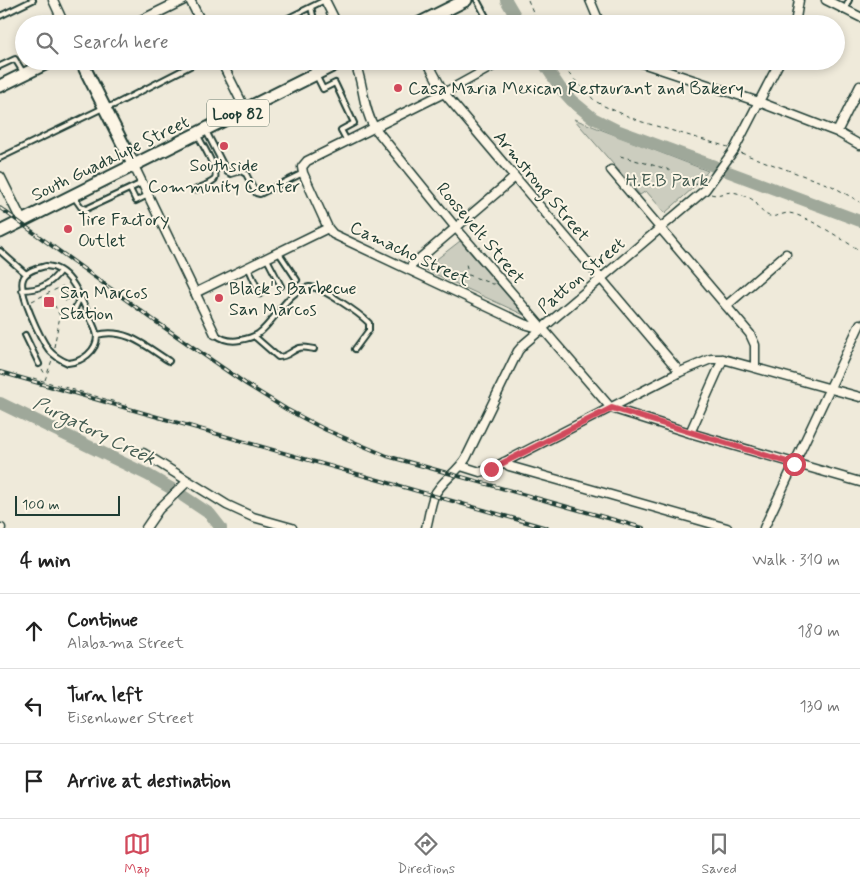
<!DOCTYPE html>
<html lang="en">
<head>
<meta charset="utf-8">
<style>
	:root { --surface:#fff; --page:#f6f6f6; --text:#222; --muted:#767676; --line:#e0e0e0; --accent:#d1495b }
	body { margin:0; font-family:Mynerve,sans-serif; background:var(--page); color:var(--text) }
	.scale { position:absolute; left:15px; bottom:12px; width:105px; box-sizing:border-box; padding-left:5px; border:2px solid #1f3d34; border-top:0; font-size:14px; line-height:18px; white-space:nowrap; color:#1f3d34; -webkit-text-stroke:4px #fcf5e5; paint-order:stroke }
	.stop { position:absolute; width:15px; height:15px; margin:-11px; border:4px solid #d1495b; border-radius:50%; background:#fff }
	.stop.end { background:#d1495b; border-color:#fff; box-shadow:0 1px 5px #0008 }
	.list { margin:0; padding:0; list-style:none }
	h2 { display:flex; justify-content:space-between; align-items:center; height:65px; margin:0; padding:0 20px; font-size:21px }
	h2 small { font-size:16px; font-weight:400; color:var(--muted) }
	.list li { display:grid; grid-template-columns:32px 1fr auto; gap:15px; align-items:center; box-sizing:border-box; height:75px; padding:0 20px; border-top:1px solid var(--line) }
	.list b { display:block; font-size:19px; white-space:nowrap }
	.list p { margin:0; font-size:16px; white-space:nowrap; color:var(--muted) }
	.list em { font-size:16px; font-style:normal; color:var(--muted) }
	.icon { flex:none; width:28px; height:28px; fill:none; stroke:currentColor; stroke-width:2; stroke-linecap:round; stroke-linejoin:round }
	.map { position:relative; flex:none; width:860px; height:528px; overflow:hidden }
	.search { position:absolute; background:var(--surface); box-shadow:0 2px 8px #0003; left:15px; right:15px; top:15px; height:55px; display:flex; align-items:center; gap:12px; box-sizing:border-box; padding:0 18px; border-radius:28px; color:var(--muted); font-size:19px }
	.sheet { height:290px; background:var(--surface) }
	nav { display:flex; justify-content:space-around; align-items:center; box-sizing:border-box; height:70px; border-top:1px solid var(--line); background:var(--surface); font-size:14px; color:var(--muted) }
	nav a { display:grid; justify-items:center; gap:2px }
	nav .on { color:var(--accent) }
	.map>svg:first-child { display:block }
	.green { fill:#cccdbf; stroke:#76857a }
	.lines { fill:none; stroke-linecap:round; stroke-linejoin:round }
	.river { stroke:#9fa89a; stroke-width:12 }
	.service-casing { stroke:#1f3d34; stroke-width:8 }
	.minor-casing { stroke:#1f3d34; stroke-width:11 }
	.tertiary-casing { stroke:#1f3d34; stroke-width:12 }
	.primary-casing { stroke:#1f3d34; stroke-width:15 }
	.path { stroke:#1f3d34; stroke-width:1; stroke-dasharray:4 4; stroke-linecap:butt }
	.service { stroke:#fcf5e5; stroke-width:4 }
	.minor { stroke:#fcf5e5; stroke-width:8 }
	.tertiary { stroke:#fcf5e5; stroke-width:9 }
	.primary { stroke:#fcf5e5; stroke-width:11 }
	.rail-casing { stroke:#1f3d34; stroke-width:4 }
	.rail { stroke:#fcf5e5; stroke-width:2; stroke-dasharray:5.5; stroke-linecap:butt }
	.route { stroke:#d1495b; stroke-width:6 }
	.poi-dot { fill:#d1495b; stroke:#fcf5e5; stroke-width:2 }
	.labels { text-anchor:middle; stroke-width:4; stroke-linejoin:round; paint-order:stroke }
	.shield { fill:#fcf5e5; stroke:#617469; stroke-width:1 }
	.shield-label { font-size:16px; font-weight:bold; fill:#1f3d34 }
	.poi-label { font-size:18px; fill:#1f3d34; stroke:#fcf5e5; text-anchor:start }
	.street-label { font-size:18px; fill:#1f3d34; stroke:#fcf5e5 }
	.park-label { font-size:18px; fill:#425a50; stroke:#fcf5e5 }
	.water-label { font-size:19px; font-style:italic; fill:#455d53; stroke:#fcf5e5 }
</style>
</head>
<body>
<div class="map">
<svg width="860" height="528" viewBox="0 0 860 528">
	<rect width="100%" height="100%" fill="#efeada"/>
	<filter id="ink" filterUnits="userSpaceOnUse"><feTurbulence type="fractalNoise" baseFrequency=".02" numOctaves="2"/><feDisplacementMap in="SourceGraphic" scale="10" xChannelSelector="R" yChannelSelector="G"/><feConvolveMatrix kernelMatrix="1 2 1 2 8 2 1 2 1" color-interpolation-filters="sRGB"/></filter>
	<g filter="url(#ink)">
		<path class="green" d="M574 119 708 171 692 189 665 213 646 191 640 195Z
			M460 241 524 315 424 269Z"/>
		<g class="lines">
			<path class="river" d="M506 0 520 24
				M542 61 561 89 571 100 593 118 619 131 714 166
				M729 172 860 221
				M0 403 148 475 174 490
				M183 496 210 514 221 528"/>
			<g class="service-casing">
				<path id="service" d="M477 0 490 24
					M311 7 315 24
					M845 9 849 0
					M0 16 33 0
					M276 24 325 0
					M309 61 323 89 335 83 354 123 341 130 347 141
					M0 66 15 59 23 72
					M206 131 227 172 231 174 241 171 246 174 256 193 260 194 303 173
					M0 158 101 109 114 105 200 61
					M130 189 136 201 148 195
					M195 190C201 187 209 184 214 180 221 174 202 144 198 136
					M74 197 81 207 86 209 142 183
					M0 251 26 274
					M279 253 297 280
					M267 259 281 286
					M46 266C70 267 80 296 88 314 91 320 96 329 97 336 97 351 82 362 68 363 61 360 54 356 49 350 40 338 18 292 23 279 26 270 39 268 46 266Z
					M248 267 260 294
					M22 290C39 290 50 285 60 271
					M74 311 80 297
					M215 334C223 340 231 342 240 340 246 339 253 337 258 334 275 322 287 290 309 287 321 286 360 314 369 323V330L355 349
					M25 335 39 364
					M97 335C125 327 147 347 169 361
					M254 336 278 357C287 357 290 352 297 349 302 346 308 348 314 349"/>
			</g>
			<g class="minor-casing">
				<path id="minor" d="M53 0 64 24
					M190 0 202 24
					M325 0 337 24
					M590 0 600 24
					M826 0 860 17
					M795 24 799 0
					M221 61 245 109
					M354 61C364 82 362 107 374 127L456 228 611 408 690 433 860 482
					M427 61 444 93 680 372
					M502 61 444 93 307 161 302 167 303 173 328 228 333 234 524 324 542 329
					M636 61 759 102 837 132 860 145
					M837 132 860 86
					M134 166 215 334
					M611 170 750 334 755 345V368
					M409 270 412 265 515 177
					M195 293 328 228
					M726 306 786 254
					M690 433 723 359
					M143 453 227 505 253 517 292 528
					M504 462 509 466 727 528
					M461 466 480 472 491 469 680 372 711 359H723L860 397
					M0 528H1
					M146 528 159 509 187 482
					M426 528C429 518 430 506 434 496 441 481 458 472 466 458L518 351 524 344 705 190 734 150 780 61
					M764 528 860 324"/>
			</g>
			<g class="tertiary-casing">
				<path id="tertiary" d="M134 24 183 0
					M0 177 22 221"/>
			</g>
			<g class="primary-casing">
				<path id="primary" d="M418 24 466 0
					M81 61 134 166
					M0 86 51 61
					M0 232 342 61"/>
			</g>
			<path class="path" d="M528 0 538 24
				M559 61 569 74 595 101 604 106 639 121 728 147
				M741 153 832 186 860 202
				M620 156 667 169 687 183 700 185
				M711 194C719 197 726 190 737 193 742 195 750 197 754 201 759 205 760 212 767 215 775 219 781 213 789 213 806 215 845 241 860 251
				M435 258 455 276 469 275 492 284H495
				M462 275 467 268 465 260
				M32 301 63 286 68 299 64 302
				M54 347 60 316 55 306
				M42 369 46 376
				M33 378 126 405
				M45 380 52 360"/>
			<use href="#service" class="service"/>
			<use href="#minor" class="minor"/>
			<use href="#tertiary" class="tertiary"/>
			<use href="#primary" class="primary"/>
			<g class="rail-casing">
				<path id="rail" d="M0 208 155 321 246 384 286 409 326 430 387 456 643 528
					M0 372 547 528"/>
			</g>
			<use href="#rail" class="rail"/>
		</g>
	</g>
	<g class="lines" filter="url(#ink)">
		<path class="route" d="M491 469 612 408 794 464"/>
	</g>
	<g class="poi-dot">
		<circle cx="398" cy="88" r="5"/>
		<circle cx="224" cy="146" r="5"/>
		<circle cx="68" cy="229" r="5"/>
		<circle cx="219" cy="298" r="5"/>
		<rect x="43" y="296" width="12" height="12" rx="2.5"/>
	</g>
	<g class="labels">
		<rect class="shield" x="207" y="99.5" width="62" height="27" rx="4"/>
		<g class="shield-label">
			<text x="238" y="119">Loop 82</text>
		</g>
		<g class="poi-label">
			<text x="408" y="94">Casa Maria Mexican Restaurant and Bakery</text>
			<text x="224" y="171" text-anchor="middle">Southside<tspan x="224" dy="21">Community Center</tspan></text>
			<text x="78" y="225">Tire Factory<tspan x="78" dy="21">Outlet</tspan></text>
			<text x="229" y="294">Black's Barbecue<tspan x="229" dy="21">San Marcos</tspan></text>
			<text x="60" y="298">San Marcos<tspan x="60" dy="21">Station</tspan></text>
		</g>
		<g class="street-label">
			<text transform="translate(110 158) rotate(-26)" y="6">South Guadalupe Street</text>
			<text transform="translate(542 186) rotate(50)" y="6">Armstrong Street</text>
			<text transform="translate(481 233) rotate(50)" y="6">Roosevelt Street</text>
			<text transform="translate(410 253) rotate(25)" y="6">Camacho Street</text>
			<text transform="translate(581 275) rotate(-40)" y="6">Patton Street</text>
		</g>
		<g class="park-label">
			<text x="667" y="186">H.E.B Park</text>
		</g>
		<g class="water-label">
			<text transform="translate(95 430) rotate(26)" y="7">Purgatory Creek</text>
		</g>
	</g>
</svg>
<div class="scale">100 m</div>
<div class="stop" style="left:794px;top:464px"></div>
<div class="stop end" style="left:491px;top:469px"></div>
<div class="search"><svg class="icon" aria-label="search" viewBox="0 0 24 24"><circle cx="10" cy="10" r="6"/><path d="M15 15l6 6"/></svg>Search here</div>
</div>
<section class="sheet">
<h2>4 min<small>Walk · 310 m</small></h2>
<ul class="list">
<li><svg class="icon" aria-label="ahead" viewBox="0 0 24 24"><path d="M12 20V5M6 11l6-6 6 6"/></svg><div><b>Continue</b><p>Alabama Street</p></div><em>180 m</em></li>
<li><svg class="icon" aria-label="left" viewBox="0 0 24 24"><path d="M17 20v-9H6M10 6l-5 5 5 5"/></svg><div><b>Turn left</b><p>Eisenhower Street</p></div><em>130 m</em></li>
<li><svg class="icon" aria-label="arrive" viewBox="0 0 24 24"><path d="M6 21V4h12l-3 4 3 4H6"/></svg><div><b>Arrive at destination</b></div></li>
</ul>
</section>
<nav>
<a class="on"><svg class="icon" aria-label="map" viewBox="0 0 24 24"><path d="M3 6l6-2 6 2 6-2v14l-6 2-6-2-6 2zM9 4v14M15 6v14"/></svg>Map</a>
<a><svg class="icon" aria-label="directions" viewBox="0 0 24 24"><path d="M12 3l9 9-9 9-9-9zM9 14v-3h6M13 9l2 2-2 2"/></svg>Directions</a>
<a><svg class="icon" aria-label="saved" viewBox="0 0 24 24"><path d="M7 4h10v16l-5-4-5 4z"/></svg>Saved</a>
</nav>
</body>
</html>
